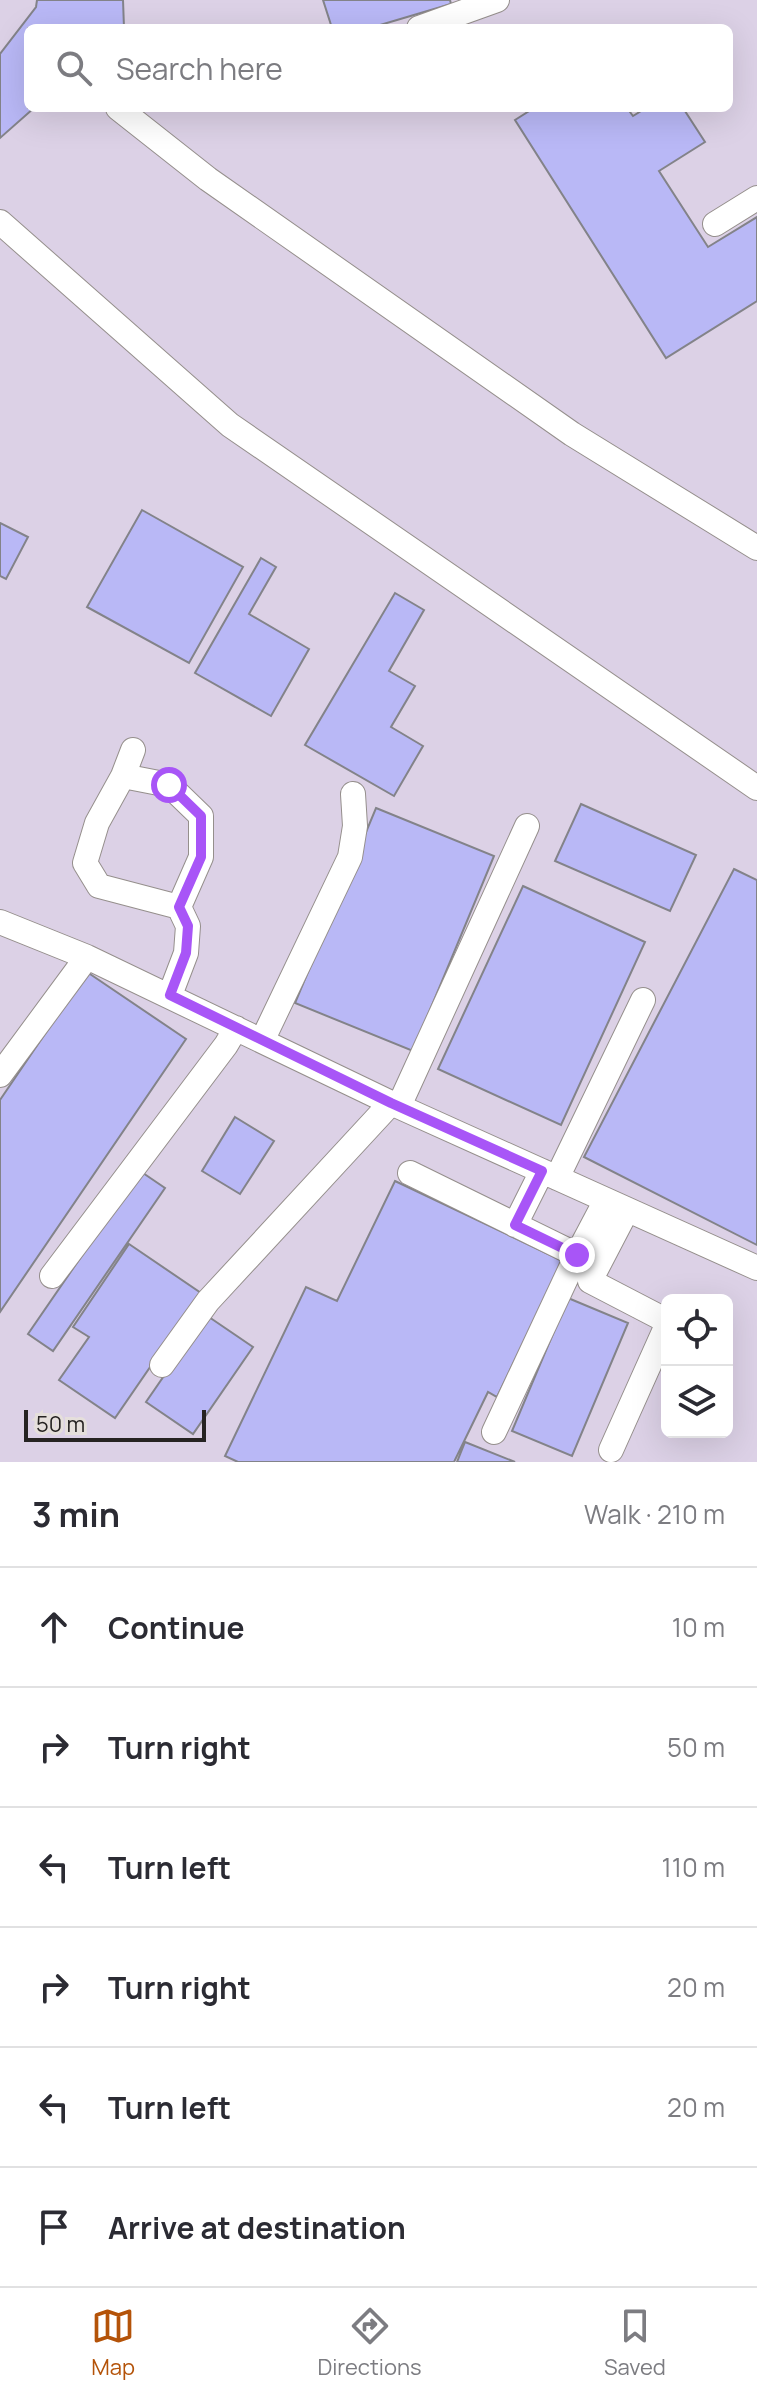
<!DOCTYPE html>
<html lang="en">
<head>
<meta charset="utf-8">
<style>
	:root { --surface:#fff; --page:#f7f7f7; --text:#2b2b33; --muted:#7c7c81; --line:#e1e1e2; --accent:#b45309 }
	body { margin:0; font-family:Manrope,sans-serif; background:var(--page); color:var(--text) }
	.controls { position:absolute; right:24px; bottom:24px; display:grid; overflow:hidden; border-radius:12px; box-shadow:0 8px 32px #0002 }
	.controls button { width:72px; height:72px; display:grid; place-items:center; padding:0; border:0; border-bottom:2px solid var(--line); background:var(--surface); color:var(--text); font:40px sans-serif }
	.scale { position:absolute; left:24px; bottom:20px; width:182px; box-sizing:border-box; padding-left:8px; border:4px solid #262322; border-top:0; font-size:22px; line-height:28px; white-space:nowrap; color:#262322; -webkit-text-stroke:6px #e5dfdb; paint-order:stroke }
	.stop { position:absolute; width:24px; height:24px; margin:-18px; border:6px solid #a855f7; border-radius:50%; background:#fff }
	.stop.end { background:#a855f7; border-color:#fff; box-shadow:0 2px 8px #0008 }
	.list { margin:0; padding:0; list-style:none }
	h2 { display:flex; justify-content:space-between; align-items:center; height:104px; margin:0; padding:0 32px; font-size:34px }
	h2 small { font-size:26px; font-weight:400; color:var(--muted) }
	.list li { display:grid; grid-template-columns:52px 1fr auto; gap:24px; align-items:center; box-sizing:border-box; height:120px; padding:0 32px; border-top:2px solid var(--line) }
	.list b { display:block; font-size:30px; white-space:nowrap }
	.list em { font-size:26px; font-style:normal; color:var(--muted) }
	.icon { flex:none; width:44px; height:44px; fill:none; stroke:currentColor; stroke-width:2; stroke-linecap:round; stroke-linejoin:round }
	.map { position:relative; flex:none; width:757px; height:1462px; overflow:hidden }
	.search { position:absolute; background:var(--surface); box-shadow:0 8px 32px #0002; left:24px; right:24px; top:24px; height:88px; display:flex; align-items:center; gap:20px; box-sizing:border-box; padding:0 28px; border-radius:12px; color:var(--muted); font-size:30px }
	.sheet { height:824px; background:var(--surface) }
	nav { display:flex; justify-content:space-around; align-items:center; box-sizing:border-box; height:112px; border-top:2px solid var(--line); background:var(--surface); font-size:22px; color:var(--muted) }
	nav a { display:grid; justify-items:center; gap:4px }
	nav .on { color:var(--accent) }
	.map>svg:first-child { display:block }
	.industrial { fill:#dcd1e6; fill-rule:evenodd }
	.building { fill:#b9b8f6; stroke:#838389; stroke-width:2 }
	.lines { fill:none; stroke-linecap:round; stroke-linejoin:round }
	.minor-casing { stroke:#958f8c; stroke-width:26 }
	.minor { stroke:#fff; stroke-width:24 }
	.route { stroke:#a855f7; stroke-width:10 }
</style>
</head>
<body>
<div class="map">
<svg width="757" height="1462" viewBox="0 0 757 1462">
	<rect width="100%" height="100%" fill="#e5dfdb"/>
	<path class="industrial" d="M0 0H757V1462H0ZM28 28H729V108H28ZM667 1300H727V1432H667Z"/>
	<path class="building" d="M37 0H123L124 28H28V108H34L0 138V54L36 7Z
		M323 0H450L451 4 370 28H332Z
		M534 108H627L633 116 646 108H683L705 142 659 171 708 247 757 217V301L666 358 515 120Z
		M142 510 243 567 189 663 87 607Z
		M0 523 28 537 6 579 0 576Z
		M261 558 276 567 249 614 309 649 271 716 195 673Z
		M395 593 424 610 389 671 415 686 391 727 423 746 394 796 305 745Z
		M581 804 696 855 670 911 555 861Z
		M376 808 494 856 413 1051 295 1003Z
		M734 869 757 880V1245L584 1157Z
		M523 886 645 942 561 1125 438 1069Z
		M87 972 186 1039 0 1312V1100Z
		M235 1117 274 1141 240 1194 202 1171Z
		M140 1171 165 1188 53 1351 28 1334Z
		M395 1181 563 1261 497 1397 488 1392 454 1462H238L225 1456 306 1287 337 1301Z
		M129 1244 201 1293 115 1418 59 1380 89 1337 73 1327Z
		M568 1298 628 1323 572 1456 512 1431Z
		M206 1315 253 1347 193 1434 146 1402Z
		M465 1442 515 1462H457Z"/>
	<g class="lines">
		<g class="minor-casing">
			<path id="minor" d="M419 28 497 0
				M118 108 208 179 572 434 757 548
				M0 222 230 425 757 788
				M715 224 757 198
				M133 750 123 776 97 823 85 863 99 886 179 907 188 926 186 953 170 995
				M123 776 169 785 201 816V857L179 907
				M0 922 87 957 391 1103 757 1268
				M262 1041 350 857 355 826 353 794
				M0 1075 87 957
				M399 1106 527 826
				M410 1173 577 1255 606 1200
				M557 1178 643 1000
				M627 1210 590 1281 667 1321
				M515 1225 542 1171
				M52 1276 226 1045 236 1028
				M162 1365 208 1301 391 1103
				M494 1432 577 1255
				M611 1450 667 1325"/>
		</g>
		<use href="#minor" class="minor"/>
	</g>
	<g class="lines">
		<path class="route" d="M169 785 201 816V857L179 907 188 926 186 953 170 995 391 1103 542 1171 515 1225 577 1255"/>
	</g>
</svg>
<div class="controls">
<button><svg class="icon" aria-label="locate" viewBox="0 0 24 24"><circle cx="12" cy="12" r="6"/><path d="M12 2v4M12 18v4M2 12h4M18 12h4"/></svg></button>
<button><svg class="icon" aria-label="layers" viewBox="0 0 24 24"><path d="M12 4l9 5-9 5-9-5zM3 14l9 5 9-5"/></svg></button>
</div>
<div class="scale">50 m</div>
<div class="stop" style="left:169px;top:785px"></div>
<div class="stop end" style="left:577px;top:1255px"></div>
<div class="search"><svg class="icon" aria-label="search" viewBox="0 0 24 24"><circle cx="10" cy="10" r="6"/><path d="M15 15l6 6"/></svg>Search here</div>
</div>
<section class="sheet">
<h2>3 min<small>Walk · 210 m</small></h2>
<ul class="list">
<li><svg class="icon" aria-label="ahead" viewBox="0 0 24 24"><path d="M12 20V5M6 11l6-6 6 6"/></svg><div><b>Continue</b></div><em>10 m</em></li>
<li><svg class="icon" aria-label="right" viewBox="0 0 24 24"><path d="M7 20v-9h11M14 6l5 5-5 5"/></svg><div><b>Turn right</b></div><em>50 m</em></li>
<li><svg class="icon" aria-label="left" viewBox="0 0 24 24"><path d="M17 20v-9H6M10 6l-5 5 5 5"/></svg><div><b>Turn left</b></div><em>110 m</em></li>
<li><svg class="icon" aria-label="right" viewBox="0 0 24 24"><path d="M7 20v-9h11M14 6l5 5-5 5"/></svg><div><b>Turn right</b></div><em>20 m</em></li>
<li><svg class="icon" aria-label="left" viewBox="0 0 24 24"><path d="M17 20v-9H6M10 6l-5 5 5 5"/></svg><div><b>Turn left</b></div><em>20 m</em></li>
<li><svg class="icon" aria-label="arrive" viewBox="0 0 24 24"><path d="M6 21V4h12l-3 4 3 4H6"/></svg><div><b>Arrive at destination</b></div></li>
</ul>
</section>
<nav>
<a class="on"><svg class="icon" aria-label="map" viewBox="0 0 24 24"><path d="M3 6l6-2 6 2 6-2v14l-6 2-6-2-6 2zM9 4v14M15 6v14"/></svg>Map</a>
<a><svg class="icon" aria-label="directions" viewBox="0 0 24 24"><path d="M12 3l9 9-9 9-9-9zM9 14v-3h6M13 9l2 2-2 2"/></svg>Directions</a>
<a><svg class="icon" aria-label="saved" viewBox="0 0 24 24"><path d="M7 4h10v16l-5-4-5 4z"/></svg>Saved</a>
</nav>
</body>
</html>
